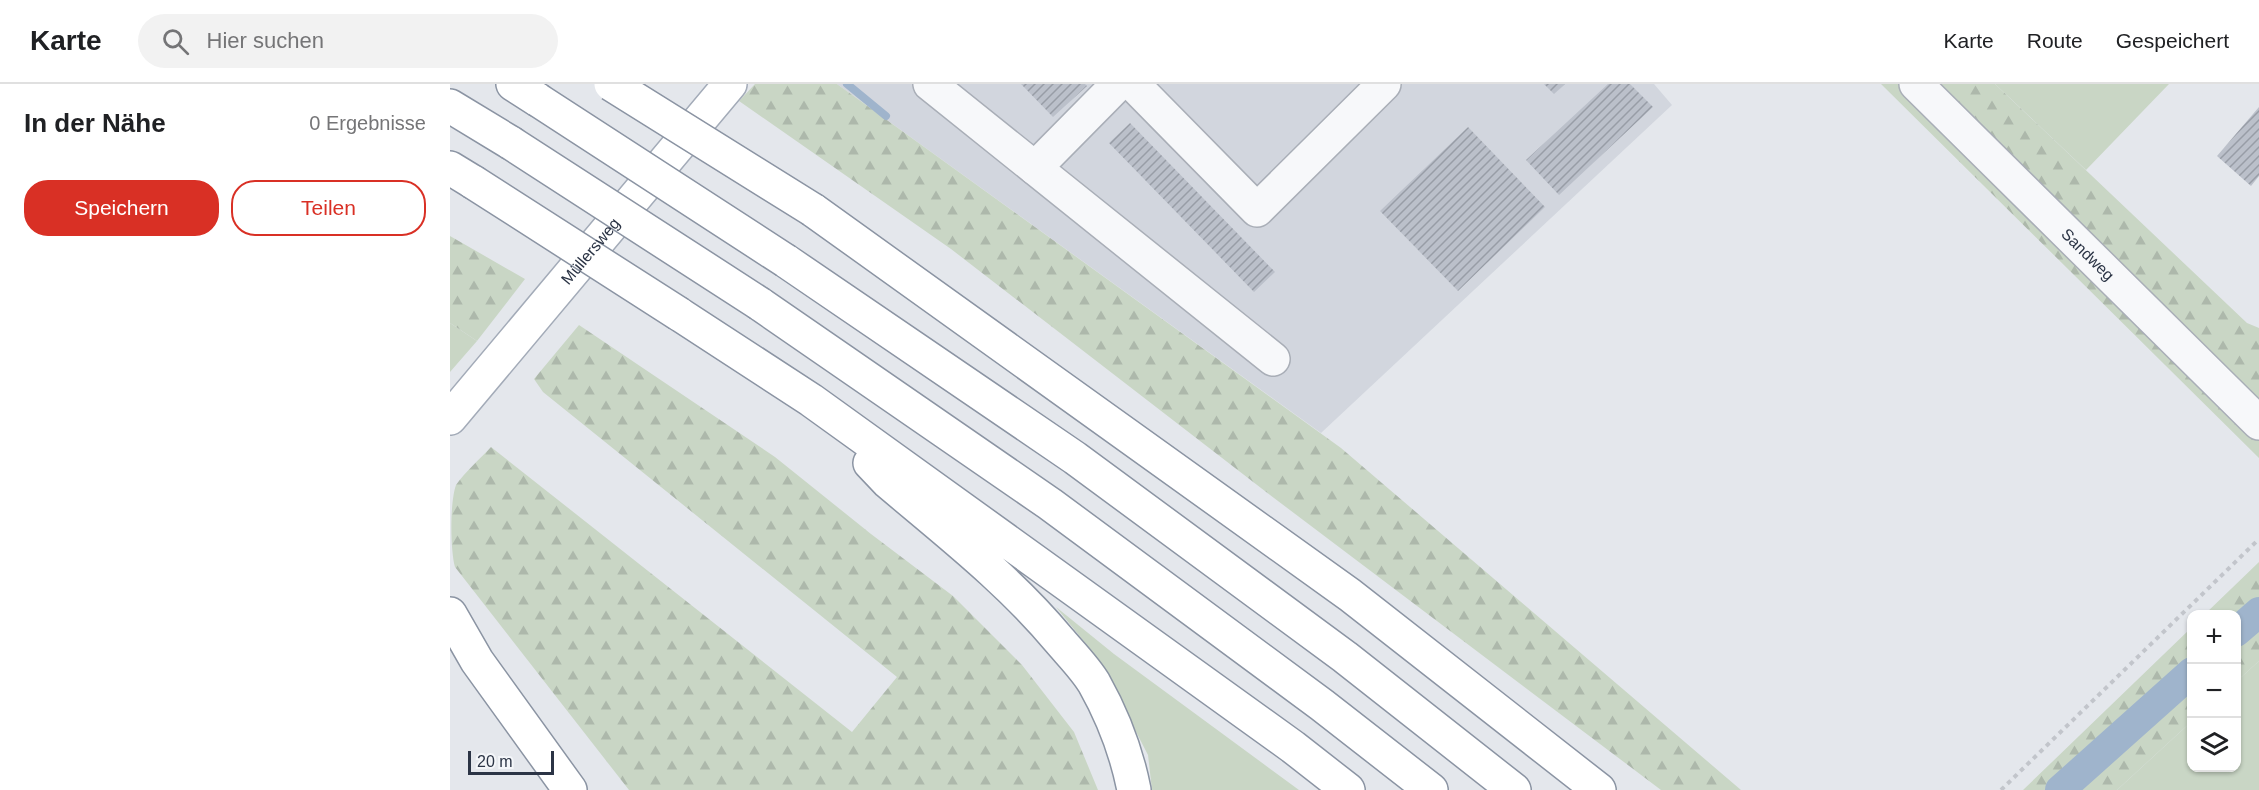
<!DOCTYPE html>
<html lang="de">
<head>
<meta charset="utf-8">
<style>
	:root { --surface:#fff; --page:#f2f2f2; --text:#202124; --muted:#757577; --line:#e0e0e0; --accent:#d93025 }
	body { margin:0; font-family:Arial,sans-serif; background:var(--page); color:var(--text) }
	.controls { position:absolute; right:18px; bottom:18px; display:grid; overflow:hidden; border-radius:12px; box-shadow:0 2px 4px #0004 }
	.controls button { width:54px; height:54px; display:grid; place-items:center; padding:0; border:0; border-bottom:2px solid var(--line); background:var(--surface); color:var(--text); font:30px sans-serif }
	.scale { position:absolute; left:18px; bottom:15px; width:86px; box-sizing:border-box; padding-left:6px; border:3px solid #2b3445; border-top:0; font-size:16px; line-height:21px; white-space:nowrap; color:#2b3445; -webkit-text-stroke:4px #f4f6f9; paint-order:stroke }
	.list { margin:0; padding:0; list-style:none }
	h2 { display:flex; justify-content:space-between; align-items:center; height:78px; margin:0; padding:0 24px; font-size:26px }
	h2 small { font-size:20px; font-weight:400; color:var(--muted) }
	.actions { display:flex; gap:12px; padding:18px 24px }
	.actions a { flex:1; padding:14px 0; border:2px solid var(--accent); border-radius:24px; text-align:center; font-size:21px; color:var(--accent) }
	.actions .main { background:var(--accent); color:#fff }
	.icon { flex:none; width:33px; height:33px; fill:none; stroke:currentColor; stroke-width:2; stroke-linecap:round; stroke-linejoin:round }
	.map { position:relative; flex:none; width:1809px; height:706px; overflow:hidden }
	header { display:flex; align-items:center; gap:36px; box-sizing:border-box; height:84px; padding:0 30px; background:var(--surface); border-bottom:2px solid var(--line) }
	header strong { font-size:28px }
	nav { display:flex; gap:33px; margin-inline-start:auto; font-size:21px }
	.search { width:420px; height:54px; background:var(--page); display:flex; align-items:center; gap:15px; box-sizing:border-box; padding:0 21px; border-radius:33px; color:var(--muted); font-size:22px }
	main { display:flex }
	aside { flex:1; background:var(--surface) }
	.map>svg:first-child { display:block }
	.built { fill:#d2d6de }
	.green { fill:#c9d6c5 }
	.forest { fill:url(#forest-firs) }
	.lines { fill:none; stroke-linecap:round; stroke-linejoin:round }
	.stream { stroke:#9fb4cc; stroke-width:8 }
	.canal { stroke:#9fb4cc; stroke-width:30 }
	.building { fill:url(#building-hatch) }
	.minor-casing { stroke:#a9aeb7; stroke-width:36 }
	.major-casing { stroke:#a3abb8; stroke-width:36 }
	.highway-casing { stroke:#8b94a3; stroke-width:36 }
	.path { stroke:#c2c5cb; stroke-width:4; stroke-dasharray:4.5 4.5; stroke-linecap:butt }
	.minor { stroke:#f7f8fa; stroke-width:33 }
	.major { stroke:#fff; stroke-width:33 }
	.highway { stroke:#fff; stroke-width:33 }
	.highway-bridge-casing { stroke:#8b94a3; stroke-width:36; stroke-linecap:butt }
	.highway-bridge { stroke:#fff; stroke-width:33 }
	.labels { text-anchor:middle; stroke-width:6; stroke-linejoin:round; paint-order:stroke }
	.street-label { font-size:16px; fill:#2b3445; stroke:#f4f6f9 }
</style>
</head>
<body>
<header>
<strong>Karte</strong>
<div class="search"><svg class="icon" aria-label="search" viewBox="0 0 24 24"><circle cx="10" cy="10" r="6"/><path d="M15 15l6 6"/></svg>Hier suchen</div>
<nav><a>Karte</a><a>Route</a><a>Gespeichert</a></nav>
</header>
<main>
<aside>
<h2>In der Nähe<small>0 Ergebnisse</small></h2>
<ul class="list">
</ul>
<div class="actions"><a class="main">Speichern</a><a>Teilen</a></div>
</aside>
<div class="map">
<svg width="1809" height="706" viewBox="0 0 1809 706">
	<defs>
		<pattern id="forest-firs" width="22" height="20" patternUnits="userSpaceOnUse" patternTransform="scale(1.5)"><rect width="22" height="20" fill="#c9d6c5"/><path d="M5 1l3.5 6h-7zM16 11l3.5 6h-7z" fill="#adb8ab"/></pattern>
		<pattern id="building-hatch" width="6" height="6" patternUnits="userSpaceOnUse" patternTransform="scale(1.5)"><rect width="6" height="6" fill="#bbc0ca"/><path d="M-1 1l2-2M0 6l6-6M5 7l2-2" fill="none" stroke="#989da6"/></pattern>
	</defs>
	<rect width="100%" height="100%" fill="#e4e7ec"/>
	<path class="built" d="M387 0H1204L1222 21 871 349Z"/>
	<path class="green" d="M1545 0H1719L1636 86Z
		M0 239 27 257 0 288Z
		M606 523 664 570 849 706H702L698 671 649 576Z
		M1809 577V706H1667L1741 638 1742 684H1786L1787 597Z"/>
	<path class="forest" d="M305 0H387L891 364 1291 706H1211L824 414 501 165 289 17Z
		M1431 0H1545L1797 239 1809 244V374Z
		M0 152 75 195 27 257 0 239Z
		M129 241 325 373 421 450 503 512 572 581 624 648 648 706H179L5 483C0 465 0 417 6 401 16 387 30 375 41 363L402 648 447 593 93 308 84 295Z
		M1809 478V577L1787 597 1786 530H1755Z
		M1741 544V638L1667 706H1573Z"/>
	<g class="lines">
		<path class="stream" d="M397 0 436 32"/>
		<path class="canal" d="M1786 548 1809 528
			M1610 706 1742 588"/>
	</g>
	<path class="building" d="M571 0H635L637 2 603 33Z
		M1094 0H1115L1104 10Z
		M1158 0H1180L1203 23 1109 111 1076 76Z
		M1809 23V92L1801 102 1767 72Z
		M680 39 825 188 804 208 659 59Z
		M1018 43 1095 123 1008 207 930 127Z"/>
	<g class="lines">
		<g class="minor-casing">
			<g id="minor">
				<path d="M480 0 823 275"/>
				<path d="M683 0 807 126 934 0"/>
				<path id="s1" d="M1466 0 1809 339"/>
				<path d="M585 84 668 0"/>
			</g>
		</g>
		<g class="major-casing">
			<g id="major">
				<path id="s2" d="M0 334 280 0"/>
			</g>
		</g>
		<g class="highway-casing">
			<path id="highway" d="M63 0 88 16
				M0 22 61 59
				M0 84 23 98
				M363 126 900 511 1149 706
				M336 177 625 374 895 573 1064 706
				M310 220 600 420 872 621 981 706
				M229 230 361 316 843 663 898 706
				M420 379 438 398C497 448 559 496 609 556 621 570 635 584 644 599 662 631 677 670 684 706
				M0 530 27 577 120 706"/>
		</g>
		<path class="path" d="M1551 706 1809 455"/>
		<use href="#minor" class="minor"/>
		<use href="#major" class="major"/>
		<use href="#highway" class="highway"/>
		<g class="highway-bridge-casing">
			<path id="highway-bridge" d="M161 0 363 126
				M88 16 336 177
				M61 59 310 220
				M23 98 229 230"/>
		</g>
		<use href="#highway-bridge" class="highway-bridge"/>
	</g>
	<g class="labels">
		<g class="street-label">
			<text dy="6" stroke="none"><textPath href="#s2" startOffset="218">Müllersweg</textPath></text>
			<text dy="6" stroke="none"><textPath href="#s1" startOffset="242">Sandweg</textPath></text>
		</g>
	</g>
</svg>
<div class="controls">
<button>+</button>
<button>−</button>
<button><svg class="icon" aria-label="layers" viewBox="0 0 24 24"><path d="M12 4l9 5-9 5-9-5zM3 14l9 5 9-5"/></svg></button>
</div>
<div class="scale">20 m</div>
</div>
</main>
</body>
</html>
